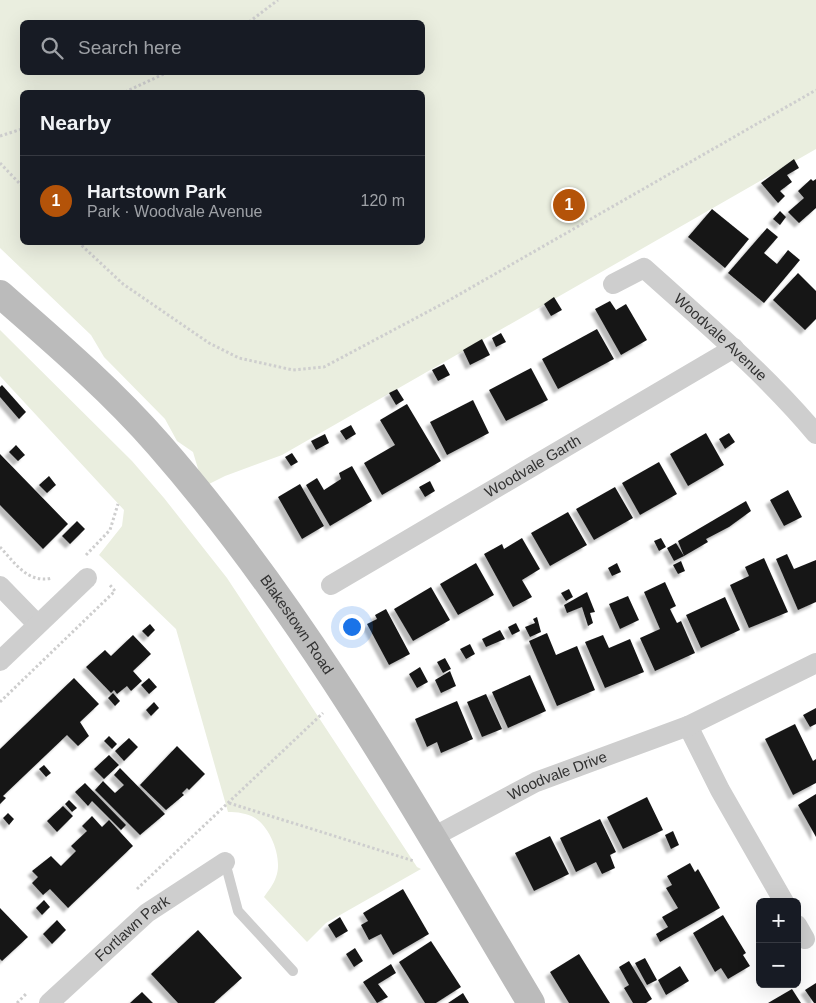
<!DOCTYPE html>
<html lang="en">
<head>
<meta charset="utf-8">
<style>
	:root { --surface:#171b24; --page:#20242c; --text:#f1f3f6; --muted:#9ea1a6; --line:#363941; --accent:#b45309 }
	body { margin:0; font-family:Helvetica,sans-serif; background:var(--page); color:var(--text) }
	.controls { position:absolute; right:15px; bottom:15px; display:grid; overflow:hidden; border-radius:8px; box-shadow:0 5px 20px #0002 }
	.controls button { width:45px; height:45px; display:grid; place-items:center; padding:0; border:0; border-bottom:1px solid var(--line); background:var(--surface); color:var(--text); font:25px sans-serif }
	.you { position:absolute; left:351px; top:626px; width:18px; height:18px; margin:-12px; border:4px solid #fff; border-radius:50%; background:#1a73e8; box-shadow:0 0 0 8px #1a73e833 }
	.badge { display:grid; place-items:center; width:32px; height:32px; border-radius:50%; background:var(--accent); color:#fff; font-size:16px; font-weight:700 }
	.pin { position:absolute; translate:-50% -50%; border:2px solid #fff; box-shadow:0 1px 5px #0006 }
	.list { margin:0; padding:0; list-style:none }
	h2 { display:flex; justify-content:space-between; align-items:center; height:65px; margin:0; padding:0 20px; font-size:21px }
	h2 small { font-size:16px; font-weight:400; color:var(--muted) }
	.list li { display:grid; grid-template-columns:32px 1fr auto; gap:15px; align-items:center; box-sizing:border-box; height:90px; padding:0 20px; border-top:1px solid var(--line) }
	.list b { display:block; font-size:19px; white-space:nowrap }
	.list p { margin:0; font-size:16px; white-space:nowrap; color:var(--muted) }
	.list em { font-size:16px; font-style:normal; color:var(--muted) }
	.icon { flex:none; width:28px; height:28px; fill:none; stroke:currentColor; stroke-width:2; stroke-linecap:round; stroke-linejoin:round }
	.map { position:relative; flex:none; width:816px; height:1003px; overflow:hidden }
	.search { position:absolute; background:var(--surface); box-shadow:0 5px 20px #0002; left:20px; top:20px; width:405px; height:55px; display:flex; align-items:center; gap:12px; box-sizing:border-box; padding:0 18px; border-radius:8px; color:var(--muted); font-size:19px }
	.panel { position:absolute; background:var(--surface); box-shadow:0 5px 20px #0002; left:20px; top:90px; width:405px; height:155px; border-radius:8px }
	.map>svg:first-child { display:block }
	.green { fill:#eaeedf; fill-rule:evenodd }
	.building { fill:#181818; filter:url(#shadow) }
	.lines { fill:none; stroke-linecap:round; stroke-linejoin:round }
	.path { stroke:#cecece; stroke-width:3; stroke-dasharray:2.5 2.5; stroke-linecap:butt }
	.lane { stroke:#cecece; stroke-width:10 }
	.street { stroke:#cecece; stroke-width:20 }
	.secondary { stroke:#bbb; stroke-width:28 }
	.labels { text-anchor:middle; stroke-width:5; stroke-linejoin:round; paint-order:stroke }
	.street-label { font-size:15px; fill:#313131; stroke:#fff }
</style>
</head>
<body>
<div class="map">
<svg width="816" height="1003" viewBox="0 0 816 1003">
	<defs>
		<filter id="shadow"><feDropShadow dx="-4.5" dy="4.5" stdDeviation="1" flood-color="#0004"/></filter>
	</defs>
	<rect width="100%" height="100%" fill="#fff"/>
	<path class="green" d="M0 0H816V149L282 455 225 476 209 484 199 472 193 452 177 441 165 419 104 357 91 335 0 248ZM22 22H422V72H22ZM22 92H422V242H22Z
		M0 330 132 461 164 498 227 578 417 867 421 869 326 923 307 942 264 897C268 891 274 884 276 877 283 859 271 828 255 818 247 813 237 812 228 812L176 629 99 555 122 526 124 510 0 376Z"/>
	<path class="building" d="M794 159 799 168 787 175 792 182 780 191 785 196 778 203 761 183Z
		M811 179 813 181 816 179V208L799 223 788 212 804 198 798 191Z
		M712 209 749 239 725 268 688 237Z
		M780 211 786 217 780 225 773 219Z
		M767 228 778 237 764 253 777 264 788 250 800 260 764 303 728 273Z
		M798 273 816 291V319L805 330 773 300Z
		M554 297 562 310 551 316 544 304Z
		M610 301 616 310 626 304 647 340 621 355 595 309Z
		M597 329 614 359 558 389 542 359Z
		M501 333 506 342 496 347 492 338Z
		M482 339 490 355 470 365 463 350Z
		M444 364 450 375 438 381 432 370Z
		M531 368 548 400 506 421 489 390Z
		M2 385 26 412 19 419 0 397V387Z
		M397 389 404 400 396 405 389 393Z
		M473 400 489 433 447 455 430 422Z
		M407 404 441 461 382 495 364 463 395 445 380 420Z
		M351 425 356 434 346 440 340 431Z
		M706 433 724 465 688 486 670 454Z
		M729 433 735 442 725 449 719 439Z
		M325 434 329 443 316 450 311 441Z
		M16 445 25 455 18 461 9 452Z
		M292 453 298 462 291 466 285 457Z
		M0 454 68 524 43 549 0 505Z
		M659 462 677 494 640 515 622 483Z
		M352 466 372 501 330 526 306 485 317 478 324 490 341 479 339 473Z
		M49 476 56 485 47 493 39 485Z
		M430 481 435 491 425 497 419 487Z
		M300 484 324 526 302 539 278 497Z
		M615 487 633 518 594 540 576 509Z
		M788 490 802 517 784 526 770 500Z
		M746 501 751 511 729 527 706 539 708 542 684 556 674 561 667 548 676 543 684 556 678 541Z
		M568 512 587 545 550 566 531 533Z
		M77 521 85 529 70 544 62 536Z
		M522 538 540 569 522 580 532 597 513 607 484 554 502 544 504 549Z
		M661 538 666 547 659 551 654 541Z
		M787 554 794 569 816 560V602L798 610 776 559Z
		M764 558 788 612 749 628 730 585 749 576 745 567Z
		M681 561 685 571 678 574 673 565Z
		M476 563 494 595 458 615 440 584Z
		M617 563 621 572 612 576 608 568Z
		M665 582 676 606 670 609 677 623 681 621 695 653 655 671 640 638 660 629 644 592Z
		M431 587 450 620 413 641 394 609Z
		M569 589 573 597 566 601 561 593Z
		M587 592 595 612 590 613 593 623 588 626 582 607 567 613 564 605Z
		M628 596 639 620 620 629 609 604Z
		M725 597 740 630 701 648 686 615Z
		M386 609 410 654 389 665 367 624 377 619 375 615Z
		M537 617 541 632 530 637 525 627 535 623 533 619Z
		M516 623 520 631 512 635 508 627Z
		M150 624 155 630 148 637 142 631Z
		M500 630 505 639 486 647 482 639Z
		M547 633 556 655 577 646 595 690 557 706 529 641Z
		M133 635 151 654 133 671 142 681 131 691 127 686 117 694 114 690 111 693 86 667 105 650 111 656Z
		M603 635 609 648 630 639 644 672 605 688 585 642Z
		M470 644 475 654 466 659 460 649Z
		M445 658 451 669 443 673 437 662Z
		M420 667 428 682 417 688 409 674Z
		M450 671 456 686 441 693 435 680Z
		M530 675 546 711 508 728 492 692Z
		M74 678 99 704 80 722 89 736 78 746 67 735 3 796 6 798 0 804V749Z
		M149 678 157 687 149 694 141 685Z
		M113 693 120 701 115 706 108 698Z
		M486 694 502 729 482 737 467 702Z
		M457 701 473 739 441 753 437 742 427 747 415 719Z
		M154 702 159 708 151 716 146 710Z
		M816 708V724L810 727 803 715Z
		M795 724 813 761 816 759V783L793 795 765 739Z
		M109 736 117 744 112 749 104 741Z
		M129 738 138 747 124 761 115 751Z
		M177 746 205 774 189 790 187 788 182 793 184 795 166 810 140 785Z
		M109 755 119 765 104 779 94 769Z
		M44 765 51 773 46 777 39 769Z
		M120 768 165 814 140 835 95 790 103 781 115 793 124 785 114 775Z
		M85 783 126 825 121 830 92 801 88 806 75 792Z
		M816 794V837L798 805Z
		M647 797 663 830 623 849 607 817Z
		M69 800 77 808 72 812 65 804Z
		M63 806 73 816 57 832 47 821Z
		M8 813 14 819 9 825 3 818Z
		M92 816 102 827 109 820 133 846 68 908 50 889 43 895 32 883 38 877 32 871 51 856 61 866 76 851 71 846 87 831 82 826Z
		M600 819 616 852 610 855 615 868 602 874 596 862 576 872 560 838Z
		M673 831 679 845 671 849 665 835Z
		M550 836 569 874 534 891 515 853Z
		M690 863 695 872 698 869 720 908 660 942 656 934 668 927 662 917 678 908 666 888 672 885 667 876Z
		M403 889 429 934 393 955 381 934 369 940 361 925 368 921 363 913Z
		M44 900 50 907 42 915 36 908Z
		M0 908 28 937 2 961 0 959Z
		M723 915 746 953 743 955 750 966 728 979 721 968 715 972 693 933Z
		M340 917 348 931 336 938 328 925Z
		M57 920 66 930 52 944 43 934Z
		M198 930 242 978 214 1003H178L151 974Z
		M431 941 461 987 436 1003H425L399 962Z
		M355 948 363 961 354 967 346 954Z
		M579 954 608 1000 610 1003H569L550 972Z
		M645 958 657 980 647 985 635 963Z
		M629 961 652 999 646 1003H633L624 988 629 985 619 967Z
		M391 964 396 973 378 984 388 997 377 1003 363 982Z
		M680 966 689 981 666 995 658 980Z
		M816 983V1003H814L805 990Z
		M792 989 801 1003H768Z
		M142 992 153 1003H130Z
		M463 993 469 1003H448Z"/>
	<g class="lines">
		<path class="path" d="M249 22 278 0
			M125 92 168 72
			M0 136 22 129
			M0 163 22 186
			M78 242 123 284 209 343 239 358 293 370 324 367 446 302 816 90
			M0 547C15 563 28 584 52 578
			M86 555 110 530 118 504
			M0 702 115 591 109 584
			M229 803 414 861
			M137 889 323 713
			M17 1003 27 993"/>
		<path class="lane" d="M225 862 238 911 293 971"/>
		<g class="street">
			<path id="s1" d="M613 284 644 268C704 322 765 373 816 434"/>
			<path id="s2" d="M331 585 734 348"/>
			<path d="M0 586 37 624"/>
			<path d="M0 661 87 578"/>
			<path d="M688 726 720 790 784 902"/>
			<path id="s3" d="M433 837 536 782 688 726 816 663"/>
			<path d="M797 925 805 939"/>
			<path id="s4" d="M49 1003 147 913 225 862"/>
		</g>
		<path class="secondary" id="s5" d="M0 294C55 342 111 390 159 445 306 613 417 812 531 1003"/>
	</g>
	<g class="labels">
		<g class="street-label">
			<text dy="5" stroke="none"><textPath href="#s1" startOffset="138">Woodvale Avenue</textPath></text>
			<text dy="5" stroke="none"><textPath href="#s2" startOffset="234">Woodvale Garth</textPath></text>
			<text dy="5" stroke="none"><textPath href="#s5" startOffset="446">Blakestown Road</textPath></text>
			<text dy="5" stroke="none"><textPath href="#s3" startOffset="139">Woodvale Drive</textPath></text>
			<text dy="5" stroke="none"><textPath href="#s4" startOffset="112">Fortlawn Park</textPath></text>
		</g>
	</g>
</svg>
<div class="controls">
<button>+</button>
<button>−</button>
</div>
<div class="you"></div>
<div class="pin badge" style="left:569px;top:205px">1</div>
<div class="search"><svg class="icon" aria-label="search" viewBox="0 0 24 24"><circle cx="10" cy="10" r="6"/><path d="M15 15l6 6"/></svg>Search here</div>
<section class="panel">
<h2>Nearby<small></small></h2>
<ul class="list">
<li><span class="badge">1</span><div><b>Hartstown Park</b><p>Park · Woodvale Avenue</p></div><em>120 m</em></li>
</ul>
</section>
</div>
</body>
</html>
